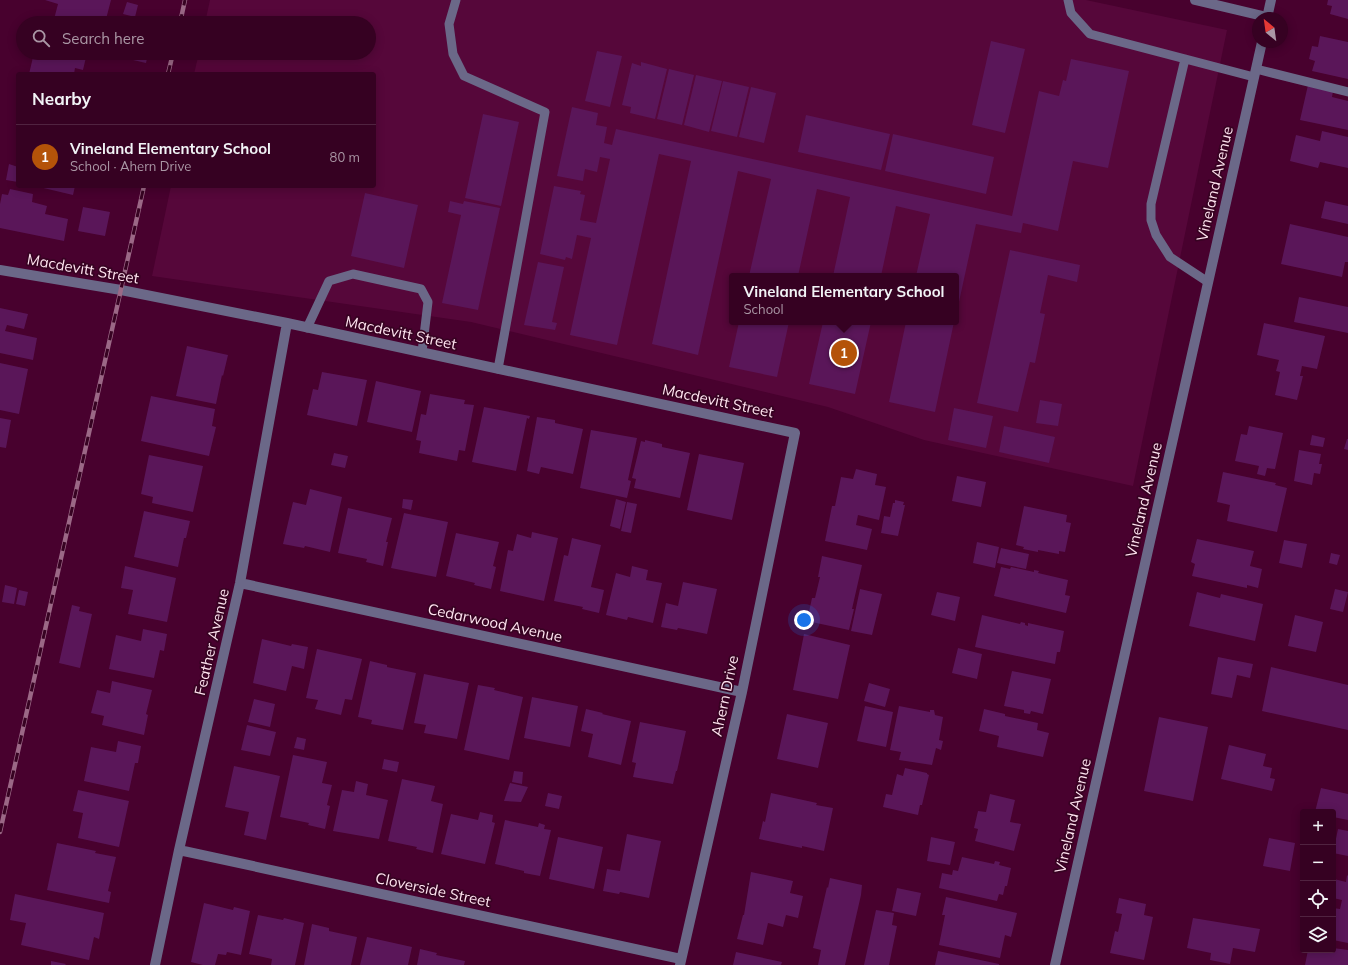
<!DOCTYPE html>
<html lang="en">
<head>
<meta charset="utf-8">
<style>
	:root { --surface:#360122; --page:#3d0b2a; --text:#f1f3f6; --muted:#aa97a5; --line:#502340; --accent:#b45309 }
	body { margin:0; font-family:Mulish,sans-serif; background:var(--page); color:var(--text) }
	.controls { position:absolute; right:12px; bottom:12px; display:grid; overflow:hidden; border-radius:4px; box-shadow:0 2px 10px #0003 }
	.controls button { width:36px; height:36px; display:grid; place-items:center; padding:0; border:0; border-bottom:1px solid var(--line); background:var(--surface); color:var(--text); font:20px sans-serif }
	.compass { position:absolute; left:1252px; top:12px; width:36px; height:36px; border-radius:50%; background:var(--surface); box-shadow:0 2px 10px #0003; rotate:331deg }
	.you { position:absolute; left:804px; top:620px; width:14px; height:14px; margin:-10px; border:3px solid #fff; border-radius:50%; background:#1a73e8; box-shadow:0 0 0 6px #1a73e833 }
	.badge { display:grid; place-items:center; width:26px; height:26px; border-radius:50%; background:var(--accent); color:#fff; font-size:13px; font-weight:700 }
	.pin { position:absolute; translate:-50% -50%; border:2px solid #fff; box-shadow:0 1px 4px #0006 }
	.popup { position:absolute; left:729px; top:273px; width:230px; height:52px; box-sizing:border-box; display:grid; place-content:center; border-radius:4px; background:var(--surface); filter:drop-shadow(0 1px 3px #0005); font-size:13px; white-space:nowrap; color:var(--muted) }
	.popup b { font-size:15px; color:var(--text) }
	.popup::after { content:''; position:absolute; left:50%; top:100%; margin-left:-8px; border:8px solid transparent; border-top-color:var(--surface) }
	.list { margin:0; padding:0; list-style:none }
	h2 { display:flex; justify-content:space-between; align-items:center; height:52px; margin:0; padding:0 16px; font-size:17px }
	h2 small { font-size:13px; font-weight:400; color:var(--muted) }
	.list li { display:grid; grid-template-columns:26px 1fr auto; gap:12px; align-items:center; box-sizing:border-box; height:64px; padding:0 16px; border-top:1px solid var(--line) }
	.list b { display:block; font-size:15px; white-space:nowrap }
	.list p { margin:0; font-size:13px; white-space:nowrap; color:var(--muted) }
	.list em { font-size:13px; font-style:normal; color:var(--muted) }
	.icon { flex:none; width:22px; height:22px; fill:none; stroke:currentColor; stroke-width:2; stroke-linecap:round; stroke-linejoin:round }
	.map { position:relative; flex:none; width:1348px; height:965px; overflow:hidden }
	.search { position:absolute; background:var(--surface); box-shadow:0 2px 10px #0003; left:16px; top:16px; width:360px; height:44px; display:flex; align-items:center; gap:10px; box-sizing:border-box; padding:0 14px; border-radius:22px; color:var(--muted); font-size:15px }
	.panel { position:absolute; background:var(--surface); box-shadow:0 2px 10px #0003; left:16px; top:72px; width:360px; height:116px; border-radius:4px }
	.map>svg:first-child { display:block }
	.built { fill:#56073a; fill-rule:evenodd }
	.building { fill:#5a1659 }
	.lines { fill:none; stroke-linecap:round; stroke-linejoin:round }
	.service { stroke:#6b6888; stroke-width:9 }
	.minor { stroke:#6b6888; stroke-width:10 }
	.tertiary { stroke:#6b6888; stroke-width:10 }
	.rail-casing { stroke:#9b6886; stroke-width:4.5 }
	.rail { stroke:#370322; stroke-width:3; stroke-dasharray:9; stroke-linecap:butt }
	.labels { text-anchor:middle; stroke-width:3.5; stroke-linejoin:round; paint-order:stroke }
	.street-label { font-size:15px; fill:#fee3ef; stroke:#370322 }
</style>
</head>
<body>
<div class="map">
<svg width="1348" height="965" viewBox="0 0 1348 965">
	<rect width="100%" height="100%" fill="#48012e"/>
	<path class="built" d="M210 0H1086L1227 30 1133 486 924 440 828 407 471 322 152 276 171 186H374V74H194L199 53H369V23H205ZM732 276H956V322H732Z"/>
	<path class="building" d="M45 0H111L105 23H53L58 4Z
		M1328 0H1348V19L1330 14 1332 6 1327 5Z
		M127 2 138 5 135 17 123 14Z
		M1320 36 1348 42V79L1312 71 1315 61 1309 59 1312 46 1318 47Z
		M991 41 1025 49 1005 133 972 125Z
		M597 51 622 56 610 107 585 101Z
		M34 53H87L83 70 75 68 74 74H29Z
		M134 53 148 54 146 63 133 60Z
		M1071 59 1129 71 1108 168 1073 161 1058 231 1023 223 1021 233 976 224 957 311 956 276H916L930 214 896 206 881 276H833L850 197 817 189 798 276H749L771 179 738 171 698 355 652 344 691 161 659 154 617 345 570 335 591 238 577 235 572 259 566 257 565 260 540 254 554 186 581 191 580 194 585 195 580 220 596 223 610 159 600 157 597 172 585 169 583 181 557 176 572 107 598 113 596 125 607 127 604 143 612 145 616 129 1012 216 1039 91 1059 96 1063 80 1066 81Z
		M641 62 667 69 655 119 630 113 631 107 622 105 632 63 641 66Z
		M669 69 694 75 682 125 657 119Z
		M696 75 722 81 709 132 684 125Z
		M723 81 749 87 737 137 711 131Z
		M1308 85 1333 91 1332 97 1348 101V130L1300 120Z
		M751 87 776 93 764 143 739 137Z
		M483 114 519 122 501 206 465 198Z
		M806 115 890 134 881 170 798 152Z
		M1322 131 1348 137V168L1320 162 1318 168 1290 161 1296 135 1320 141Z
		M893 134 994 157 986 194 885 171Z
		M9 164 18 167V182L6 180Z
		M35 186H75L73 195Z
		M10 189 33 194 32 202 47 206 45 214 68 219 64 241 0 228V204L2 194 8 195Z
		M365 193 418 205 404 268 351 256Z
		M450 201 463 204 464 201 500 208 478 310 442 303 461 215 448 212Z
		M1325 201 1348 206V224L1321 218Z
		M83 207 110 212 105 236 78 231Z
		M1290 224 1348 237V262H1345L1342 277 1281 264Z
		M1010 250 1080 265 1077 282 1048 275 1040 313 1045 314 1035 363 1030 362 1018 412 977 403Z
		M538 262 564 267 552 322 557 323 555 330 524 325Z
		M1299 297 1348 307V333L1294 322Z
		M0 308 28 314 24 329 7 325 5 331 37 338 33 360 0 353Z
		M739 322H789L777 377 729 367Z
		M823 322H871L855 394 809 384Z
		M906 322H954L935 412 889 402Z
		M1264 323 1325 336 1317 369 1302 366 1300 376H1303L1297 400 1275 395 1280 372 1276 371 1279 360 1257 355Z
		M187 346 228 355 223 376 222 375 216 404 176 396Z
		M0 363 28 369 19 414 0 410Z
		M322 372 367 380 357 426 307 415 313 389 318 390Z
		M376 381 421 391 412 432 367 422Z
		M430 394 465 400 464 404 474 405 465 451 459 450 457 461 419 453 421 441 416 440 421 414 426 415Z
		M151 396 215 409 212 426 216 427 209 456 141 441Z
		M1040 400 1062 404 1058 426 1036 423Z
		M484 407 530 416 529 419 527 418 516 471 472 462Z
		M954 408 993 416 986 448 948 440Z
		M537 417 555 420V423L583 429 573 474 541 467 539 474 527 471Z
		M0 418 11 420 6 448 0 447Z
		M1004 426 1055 437 1049 463 999 452Z
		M1249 426 1283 433 1275 469 1267 468 1265 476 1257 474 1259 466 1235 461 1241 434 1247 435Z
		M591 430 637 438 628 480 631 481 627 498 580 488Z
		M1312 435 1325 438 1323 447 1310 445Z
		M1347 439H1348V450L1344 449Z
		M645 440 662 444V447L690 453 680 498 634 488 636 479 632 478 641 441 645 442Z
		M1299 450 1321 454 1319 464H1322L1320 474 1314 473 1312 485 1294 481Z
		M334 453 348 456 345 468 331 465Z
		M699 454 744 463 732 520 687 510Z
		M149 455 203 466 193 512 152 503 153 497 141 494Z
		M856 469 877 474 875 485 886 487 879 520 858 515 856 525 872 529 867 550 825 541 832 506H835L841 477 853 479Z
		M1223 472 1276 483 1275 485 1287 488 1277 532 1227 521 1230 505 1217 502Z
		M957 476 986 482 981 507 952 501Z
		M310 489 342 497 330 552 305 546 304 548 283 544 293 502 306 505Z
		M403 499 413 500 411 510 402 508Z
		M616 499 626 502 620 529 610 526Z
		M895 500 904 502 903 505H905L898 536 881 533 884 516 890 517 893 503H895Z
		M627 502 637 504 631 533 621 531Z
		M1024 506 1067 515 1066 522 1071 523 1065 552 1059 551V554L1038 550V552L1023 549 1024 547 1016 545Z
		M348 508 392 518 386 542H388L383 566 366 562 367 559 338 553Z
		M144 511 190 521 186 538H184L178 567 134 557Z
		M404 513 448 522 436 577 391 568Z
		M532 532 558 538 544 601 500 591 508 550 513 551 517 534 531 538Z
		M456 533 499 542 493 566 496 567 491 589 474 585 475 583 446 576Z
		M572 538 601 545 591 587 604 590 599 613 582 609 583 607 554 601 564 555 568 556Z
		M1197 539 1254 551 1250 566 1262 569 1258 588 1247 585V588L1192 576 1195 564 1191 562Z
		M1284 540 1307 544 1302 568 1279 563Z
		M977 542 999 547 995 568 973 563Z
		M1001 548 1029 554 1026 569 997 563Z
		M1331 553 1340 555 1337 565 1329 563Z
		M822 556 862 565 852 609H854L849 630 807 621 812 598H815L820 577H818Z
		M125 566 176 578 167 622 128 614 133 590 121 588Z
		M632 566 648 570 646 580 662 583 653 623 628 617 627 620 606 615 616 573 630 577Z
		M1001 567 1010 569 1011 567 1034 572V570L1039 571 1038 573 1068 580 1065 595 1070 596 1066 613 994 596Z
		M683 582 717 589 707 634 678 628 677 630 661 627 666 603 678 606Z
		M5 585 17 588 14 604 2 602Z
		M860 589 882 594 872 635 851 631Z
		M1335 589 1348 592 1343 612 1330 609Z
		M19 590 28 592 25 606 16 604Z
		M937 592 960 597 955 621 931 615Z
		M1197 592 1220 598 1221 594 1263 604 1255 641 1189 626Z
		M72 605 80 607 79 611 92 614 80 668 59 663Z
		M982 615 1020 624 1021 622 1025 623V625L1028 626V623L1064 631 1060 652H1057L1055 664 975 647Z
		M1295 615 1323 622 1316 652 1288 646Z
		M143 629 167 634 164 651 160 650 154 678 109 669 116 635 141 641Z
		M804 634 850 645 838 699 793 690Z
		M262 639 291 646 292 644 308 647 304 669 292 666 286 691 253 683Z
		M958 648 982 654 977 679 952 673Z
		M317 649 362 659 352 700 345 699 341 715 315 709 318 700 306 698Z
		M1218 657 1253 664 1250 678 1237 675 1232 698 1211 694Z
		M370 661 387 665V667L416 673 403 730 371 724 372 720 358 717Z
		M1271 667 1348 685V730L1262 711Z
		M1012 671 1051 679 1043 714 1031 711 1030 714 1024 713V710L1004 706Z
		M424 674 469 683 457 739 424 733 426 725 414 723Z
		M112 681 152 690 146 714 148 715 144 735 102 725 104 716 91 713 97 690 110 693Z
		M869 683 890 689 885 707 864 701Z
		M478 685 495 688 494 690 523 697 509 760 464 750Z
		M532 697 578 706 570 747 524 738Z
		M254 699 275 704 270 727 248 722Z
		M865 706 893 712 886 747 857 741Z
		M899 706 930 712V710H934L935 715 943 717 939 740 943 741 941 750 936 748 932 765 899 760 901 752 890 750Z
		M586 709 603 713 602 714 631 721 621 765 588 757 593 734 581 731Z
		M984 709 1005 714V716L1038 723 1037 730 1049 733 1043 757 997 747 999 736 979 731Z
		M787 714 828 723 818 768 777 759Z
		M1159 717 1208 727 1193 801 1144 791Z
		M640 722 686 731 677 771H676L673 784 633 777 636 763 632 762Z
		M247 725 276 732 270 756 241 750Z
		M297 737 306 739 304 750 294 748Z
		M118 741 141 746 138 763H135L129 791 84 781 91 747 116 752Z
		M1229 745 1266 754 1263 766 1272 768 1270 778 1275 779 1272 791 1221 779Z
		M293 755 327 762 322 783 332 785 327 805 330 806 325 829 308 825 309 823 280 817Z
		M384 759 399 762 397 772 382 769Z
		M234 766 280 776 266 840 244 835 249 812 225 807Z
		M905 768 927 773V774L929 775 922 805H920L918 815 883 807 886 794 892 795 897 774 903 776Z
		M514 771 523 772 522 784 512 782Z
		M402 779 435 786 431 801 443 804 433 853 416 849 417 847 388 841Z
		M356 781 368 784 366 795 388 800 379 839 333 831 342 790 354 792Z
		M510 783 528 787 521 802 504 801Z
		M1321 788 1348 794V820L1333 817V812H1315Z
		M78 790 129 801 119 847 78 838 83 813 73 811Z
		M548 793 562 796 559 809 545 806Z
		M771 793 817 803 816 805 833 808 824 851 802 846V848L759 839 763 821 765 822Z
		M990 794 1015 800 1010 822 1021 824 1014 851 975 841 978 829 974 828 978 811 986 812Z
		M480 812 493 815 492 822 495 823 485 864 441 854 451 814 478 820Z
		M505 820 538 827 539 823 545 825 544 829 551 830 540 876 524 873V871L495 864Z
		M1338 829 1348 831V856L1333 853Z
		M627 834 661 841 649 898 620 892 619 894 603 891 607 869 620 871Z
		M558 837 603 847 594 889 549 879Z
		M931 837 955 842 950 865 927 861Z
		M1269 838 1295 843 1290 871 1263 866Z
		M57 843 96 851 95 853 116 857 108 891 111 892 109 903 47 890Z
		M962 857 994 864 995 861 1000 862 999 865 1011 868 1007 886H1005L1003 895 999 894 997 901 939 888 942 873 952 875 953 870 958 871Z
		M751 872 793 881 790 893 803 896 798 918 786 915 783 927 768 923 763 945 737 939 743 915H744Z
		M1347 875 1348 876V943L1333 940V908L1340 909 1342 900 1333 898V885L1334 879 1346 882Z
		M830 878 862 885 861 895 845 965H818L821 950 813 948 827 887 828 888Z
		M897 888 921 893 916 916 892 911Z
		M15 894 104 913 99 939 94 937 89 960 21 945 26 923 10 920Z
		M946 897 1017 913 1011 937 1005 935 1000 958 939 945 945 915H942Z
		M1119 898 1146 904 1144 915 1153 917 1144 960 1110 953 1115 931 1118 932 1122 914 1116 913Z
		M204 903 233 910 234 907 250 911 241 955 227 952 226 955 218 954 215 965H203L191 962Z
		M876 910 894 913 892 925 897 926 889 965H864Z
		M258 915 283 920 284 918 304 923 295 965H271L272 959 249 954Z
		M1193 918 1260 929 1255 952 1233 948 1230 964 1210 960 1211 953 1187 948Z
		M312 924 329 928V931L357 937 351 965H304Z
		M367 937 412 947 408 965H360Z
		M1333 948 1348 950V965H1305L1308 950H1333Z
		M420 949 437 953 436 955 465 961 464 965H417Z
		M938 951 999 964V965H935Z
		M736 952 782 962 781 965H733Z
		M51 961 66 964 65 965H51Z"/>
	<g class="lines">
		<path class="service" d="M456 0 449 24 453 54 464 76 545 112 498 369
			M1068 0 1071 13 1090 34 1254 77
			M1185 59 1151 204V220L1156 235 1170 257 1208 282
			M1256 69 1348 92
			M307 328 329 281 353 274 421 289 428 302 422 352"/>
		<path class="minor" d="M1195 0 1267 17
			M0 270 121 290 287 323 795 433 742 692 680 965
			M240 583 742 692
			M179 850 681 959
			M155 965 179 850 240 583 287 323"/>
		<path class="tertiary" d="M1267 18 1271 0
			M1055 965 1262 42"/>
		<g class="rail-casing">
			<path id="rail" d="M180 23 185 0
				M168 74 173 53
				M0 832 144 186"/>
		</g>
		<use href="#rail" class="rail"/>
	</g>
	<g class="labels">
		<g class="street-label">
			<text transform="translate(1215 184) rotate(-77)" y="5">Vineland Avenue</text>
			<text transform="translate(83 269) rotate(10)" y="5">Macdevitt Street</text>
			<text transform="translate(401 333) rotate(12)" y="5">Macdevitt Street</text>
			<text transform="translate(718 401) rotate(12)" y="5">Macdevitt Street</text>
			<text transform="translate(1144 500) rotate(-77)" y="5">Vineland Avenue</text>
			<text transform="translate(495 623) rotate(12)" y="5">Cedarwood Avenue</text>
			<text transform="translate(212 642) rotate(-77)" y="5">Feather Avenue</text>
			<text transform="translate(725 696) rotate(-78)" y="5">Ahern Drive</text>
			<text transform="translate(1073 816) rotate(-77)" y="5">Vineland Avenue</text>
			<text transform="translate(433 890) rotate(12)" y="5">Cloverside Street</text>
		</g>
	</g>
</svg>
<div class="controls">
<button>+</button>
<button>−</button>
<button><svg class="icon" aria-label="locate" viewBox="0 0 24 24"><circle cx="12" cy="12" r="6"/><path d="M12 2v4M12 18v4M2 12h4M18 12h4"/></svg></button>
<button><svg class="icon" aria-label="layers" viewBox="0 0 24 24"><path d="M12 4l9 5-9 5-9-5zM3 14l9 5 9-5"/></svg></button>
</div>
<svg class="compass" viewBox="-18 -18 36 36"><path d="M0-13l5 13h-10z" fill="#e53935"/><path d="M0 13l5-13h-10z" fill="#aa97a5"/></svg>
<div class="you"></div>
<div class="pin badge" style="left:844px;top:353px">1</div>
<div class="popup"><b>Vineland Elementary School</b>School</div>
<div class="search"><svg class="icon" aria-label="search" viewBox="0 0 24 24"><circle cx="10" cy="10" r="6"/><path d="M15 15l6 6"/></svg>Search here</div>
<section class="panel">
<h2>Nearby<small></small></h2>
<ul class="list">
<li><span class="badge">1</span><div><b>Vineland Elementary School</b><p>School · Ahern Drive</p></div><em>80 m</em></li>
</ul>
</section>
</div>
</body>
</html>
